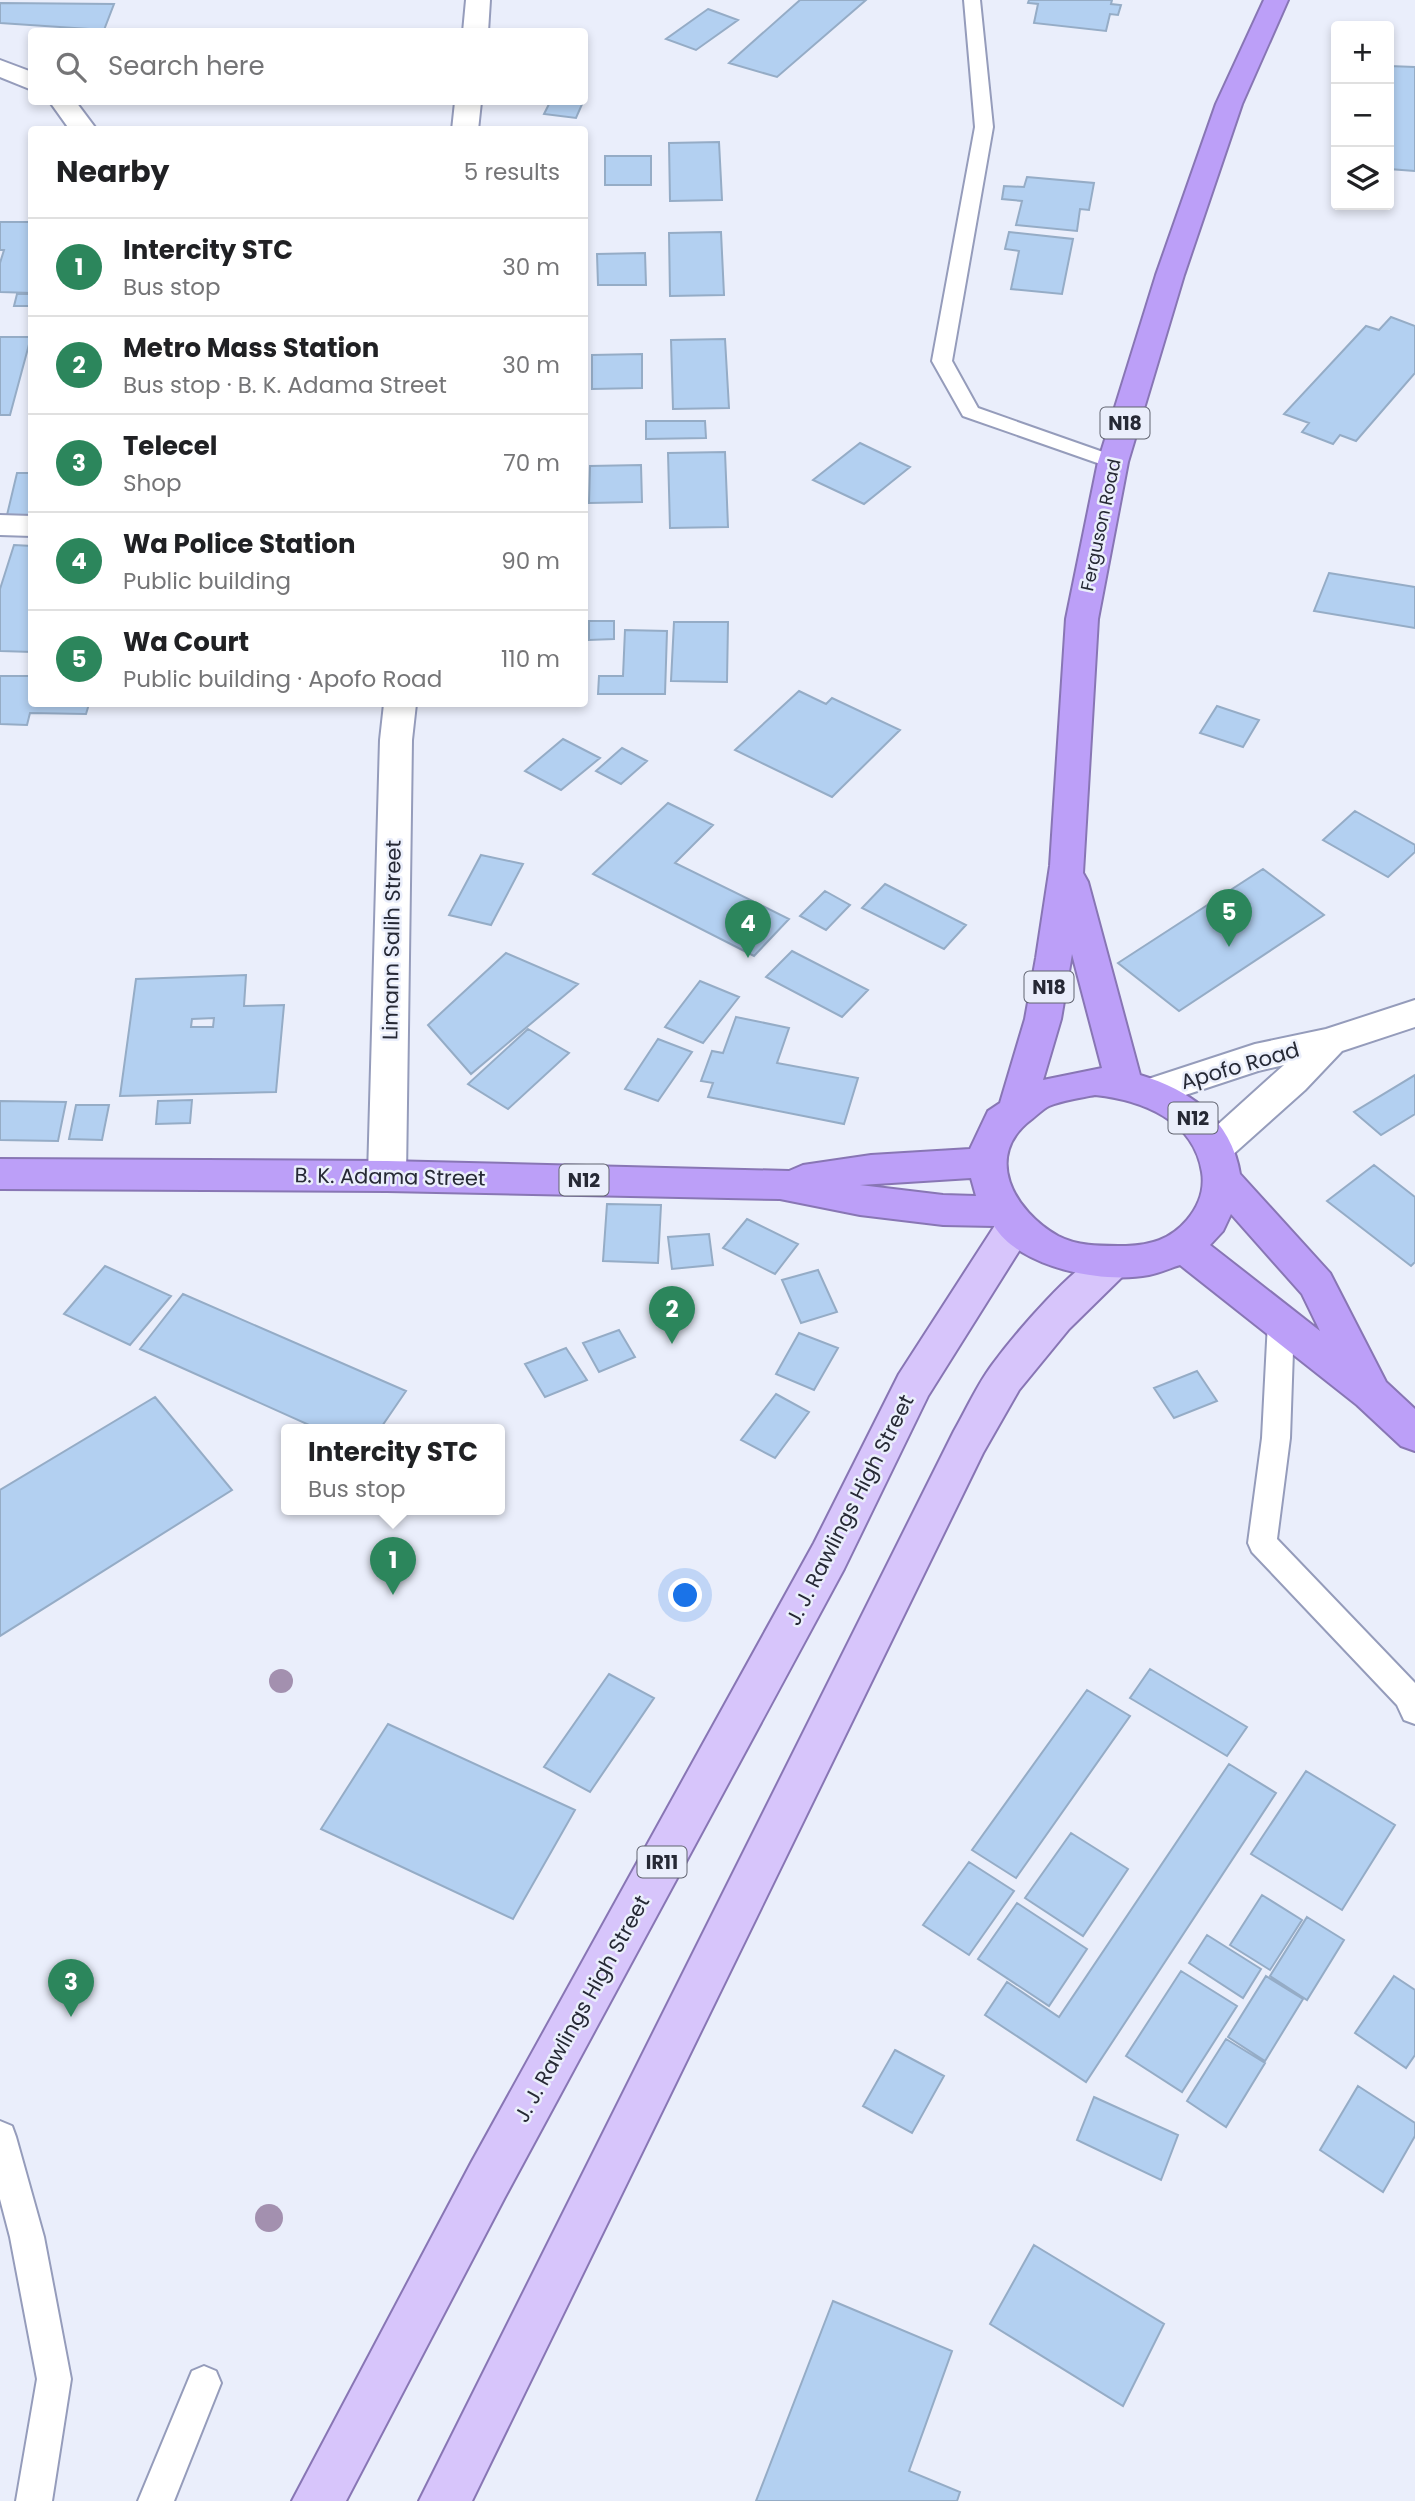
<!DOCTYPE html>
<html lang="en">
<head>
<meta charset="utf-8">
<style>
	:root { --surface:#fff; --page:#f6f6f6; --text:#202124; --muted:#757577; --line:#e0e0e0; --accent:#2c865c }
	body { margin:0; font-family:Poppins,sans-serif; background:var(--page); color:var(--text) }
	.controls { position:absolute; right:21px; top:21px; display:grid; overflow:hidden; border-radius:7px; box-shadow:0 4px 10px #0003 }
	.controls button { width:63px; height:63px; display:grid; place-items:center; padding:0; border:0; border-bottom:2px solid var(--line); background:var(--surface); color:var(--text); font:35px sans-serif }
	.you { position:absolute; left:686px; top:1596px; width:24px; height:24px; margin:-18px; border:5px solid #fff; border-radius:50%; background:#1a73e8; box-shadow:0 0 0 10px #1a73e833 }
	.badge { display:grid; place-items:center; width:46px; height:46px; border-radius:50%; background:var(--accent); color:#fff; font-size:23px; font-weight:700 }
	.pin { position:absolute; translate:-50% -58px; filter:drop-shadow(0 2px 4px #0008) }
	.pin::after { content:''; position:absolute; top:37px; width:24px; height:21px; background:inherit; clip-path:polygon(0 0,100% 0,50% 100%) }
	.popup { position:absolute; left:281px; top:1424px; width:224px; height:91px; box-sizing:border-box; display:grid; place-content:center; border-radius:7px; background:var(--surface); filter:drop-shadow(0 2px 5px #0005); font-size:23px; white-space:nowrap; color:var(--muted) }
	.popup b { font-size:26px; color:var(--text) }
	.popup::after { content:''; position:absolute; left:50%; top:100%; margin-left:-14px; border:14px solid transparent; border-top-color:var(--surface) }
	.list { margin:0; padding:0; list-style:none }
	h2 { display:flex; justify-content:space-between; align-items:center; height:91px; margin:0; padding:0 28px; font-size:30px }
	h2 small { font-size:23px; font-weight:400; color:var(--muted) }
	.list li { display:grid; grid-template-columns:46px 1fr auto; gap:21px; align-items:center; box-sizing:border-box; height:98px; padding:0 28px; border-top:2px solid var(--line) }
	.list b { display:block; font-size:26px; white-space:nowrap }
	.list p { margin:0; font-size:23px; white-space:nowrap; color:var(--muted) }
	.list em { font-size:23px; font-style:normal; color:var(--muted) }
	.icon { flex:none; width:38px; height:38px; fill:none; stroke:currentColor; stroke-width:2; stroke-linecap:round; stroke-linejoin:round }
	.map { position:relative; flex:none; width:1415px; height:2501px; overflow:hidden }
	.search { position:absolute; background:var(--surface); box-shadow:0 4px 10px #0003; left:28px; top:28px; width:560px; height:77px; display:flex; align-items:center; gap:18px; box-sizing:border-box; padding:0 24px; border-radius:7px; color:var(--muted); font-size:26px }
	.panel { position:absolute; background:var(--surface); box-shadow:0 4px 10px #0003; left:28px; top:126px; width:560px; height:581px; border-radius:7px }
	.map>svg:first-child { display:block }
	.building { fill:#b3d0f1; stroke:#95acc6; stroke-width:2; fill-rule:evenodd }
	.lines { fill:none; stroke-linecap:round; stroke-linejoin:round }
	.lane-casing { stroke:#959cbb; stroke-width:4 }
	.street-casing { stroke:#959cbb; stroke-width:4 }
	.primary-casing { stroke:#8876b4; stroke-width:4 }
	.highway-casing { stroke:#8876b4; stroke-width:4 }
	.lane { fill:#fff; fill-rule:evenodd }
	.street { fill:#fff; fill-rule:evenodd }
	.primary { fill:#d7c5fb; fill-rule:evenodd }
	.highway { fill:#bc9ff8; fill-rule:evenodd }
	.tree { fill:#a390af }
	.labels { text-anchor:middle; stroke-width:5; stroke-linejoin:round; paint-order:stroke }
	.far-street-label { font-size:18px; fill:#262935; stroke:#eaeefb }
	.shield { fill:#eaeefb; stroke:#616470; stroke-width:2 }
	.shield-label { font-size:19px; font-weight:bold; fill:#262935 }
	.street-label { font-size:21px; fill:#262935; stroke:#eaeefb }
</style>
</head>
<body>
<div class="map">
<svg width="1415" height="2501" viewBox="0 0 1415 2501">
	<rect width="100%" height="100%" fill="#eaeefb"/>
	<path class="building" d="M800 0H866L777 77 729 63Z
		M1029 0H1112L1111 4 1121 5 1118 15 1110 14 1106 31 1034 23 1038 4 1028 3Z
		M0 3 114 4 104 30 0 23Z
		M708 9 738 20 696 50 666 39Z
		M1389 66 1415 67V171L1389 169Z
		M550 102H583L576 118 544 114Z
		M719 142 722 200 670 201 669 143Z
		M605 156H651V185H605Z
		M1027 177 1094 183 1089 210 1080 209 1077 231 1016 225 1022 201 1002 199 1004 186 1024 187Z
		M0 222H32V293L0 292V263L4 250H0Z
		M721 232 724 295 670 296 669 233Z
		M1009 232 1073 239 1062 294 1011 289 1019 251 1005 249Z
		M645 253 646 285H598L597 254Z
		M17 294H32V306H14Z
		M1391 317 1415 326V373L1356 441 1340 435 1333 444 1302 432 1309 423 1284 414 1366 326 1379 330Z
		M0 337H31L10 415H0Z
		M725 339 729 408 673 409 671 340Z
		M642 354V388L592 389V355Z
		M646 421H705L706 438 646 439Z
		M860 443 910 467 864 504 813 480Z
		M725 452 728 527 670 528 668 453Z
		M641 465 642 502 589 503 590 466Z
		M17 473H32V515H7Z
		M14 545 32 546V652L0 651V589Z
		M1329 573 1415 587V628L1314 611Z
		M589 621H614V639L589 640Z
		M674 622H728L727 682 671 681Z
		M625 630 667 631 665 694H598L599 676H623Z
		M0 676H32V704H89L86 714 30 713 27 725 0 724Z
		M799 691 826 704 832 698 900 730 832 797 735 750Z
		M1217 706 1259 720 1243 747 1200 733Z
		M563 739 600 758 561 790 525 771Z
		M622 748 647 761 621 784 596 771Z
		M668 803 713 825 675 863 789 919 754 956 593 874Z
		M1355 811 1415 845V852L1388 877 1323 840Z
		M481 855 523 864 491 925 449 915Z
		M1263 869 1324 915 1179 1011 1118 963Z
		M885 884 966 925 944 949 862 908Z
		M825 891 850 905 826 930 800 916Z
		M792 951 868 990 842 1017 766 977Z
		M506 953 578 984 471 1074 428 1025Z
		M246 975 244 1006 284 1005 276 1092 120 1096 136 979ZM214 1018 213 1027H191L192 1019Z
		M700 981 739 997 703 1043 665 1027Z
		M736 1017 789 1028 777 1063 858 1078 844 1124 708 1097 713 1083 701 1081 712 1051 723 1053Z
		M528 1029 569 1053 508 1109 468 1084Z
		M658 1039 692 1052 658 1101 625 1089Z
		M1415 1075V1114L1381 1135 1354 1112Z
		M192 1100 190 1123 156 1124 158 1101Z
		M0 1101 66 1102 58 1141 0 1140Z
		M76 1105H109L102 1140 69 1139Z
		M1374 1165 1415 1197V1262L1411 1266 1327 1201Z
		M607 1204 661 1205 658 1263 603 1261Z
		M747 1219 798 1244 775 1274 723 1248Z
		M709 1234 713 1265 672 1269 668 1237Z
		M105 1266 171 1296 130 1345 64 1314Z
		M818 1270 837 1312 801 1323 782 1280Z
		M183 1294 406 1391 380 1429H318L140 1349Z
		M619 1330 635 1357 599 1372 583 1343Z
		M799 1333 838 1348 814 1390 776 1374Z
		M566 1348 587 1380 545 1397 525 1364Z
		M1197 1371 1217 1401 1174 1418 1154 1388Z
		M776 1394 809 1412 775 1458 741 1440Z
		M155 1397 232 1490 0 1636V1490Z
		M1150 1669 1247 1727 1227 1756 1130 1698Z
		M609 1674 654 1698 590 1792 544 1767Z
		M1087 1690 1130 1716 1016 1878 972 1850Z
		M388 1724 575 1810 513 1919 321 1829Z
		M1229 1764 1276 1793 1086 2082 985 2015 1007 1982 1059 2017Z
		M1306 1771 1395 1825 1342 1910 1251 1854Z
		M1071 1833 1128 1869 1083 1936 1025 1898Z
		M969 1862 1014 1891 969 1955 923 1925Z
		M1262 1895 1302 1920 1270 1970 1230 1945Z
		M1017 1903 1087 1949 1049 2006 978 1959Z
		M1307 1917 1344 1940 1307 2000 1270 1976Z
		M1207 1935 1261 1969 1243 1998 1189 1963Z
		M1181 1971 1237 2006 1182 2092 1126 2056Z
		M1266 1976 1303 1999 1265 2061 1228 2037Z
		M1394 1976 1415 1990V2055L1406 2068 1355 2033Z
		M1226 2039 1265 2063 1226 2127 1187 2101Z
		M895 2050 944 2076 912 2133 863 2106Z
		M1358 2086 1415 2123V2136L1383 2192 1320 2150Z
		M1094 2097 1178 2135 1161 2180 1077 2140Z
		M1034 2245 1164 2324 1123 2406 990 2324Z
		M833 2301 952 2351 909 2471 960 2492 957 2501H756Z"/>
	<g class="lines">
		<g class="lane-casing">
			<path id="lane" d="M964 0H980L993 127 952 361 978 408 1120 458 1123 462 1120 466H1106L963 416 932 361 975 127Z
				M1281 1311 1290 1314 1294 1322 1290 1438 1277 1539 1415 1683V1724L1404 1720 1397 1705 1252 1552 1248 1543 1262 1438 1268 1322 1272 1314Z
				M0 2121 12 2126 16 2137 44 2237 71 2379 52 2501H16L37 2379 10 2237 0 2199Z
				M204 2366 216 2371 221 2383 174 2501H138L192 2371Z"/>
		</g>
		<g class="street-casing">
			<path id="street" d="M466 0H490L488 32H463Z
				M0 60 32 72V90L0 77Z
				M50 102H76L97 130H70Z
				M455 102H481L478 130H452Z
				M0 515 32 516V536L0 535Z
				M384 704H416L412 740 406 1176 400 1186 387 1191 374 1186 368 1176 380 740Z
				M1415 1000V1027L1342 1051 1305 1090 1229 1158 1216 1162 1203 1158 1197 1148 1203 1138 1284 1065 1258 1071 1152 1106 1139 1102 1134 1092 1139 1082 1255 1044 1326 1029Z"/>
		</g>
		<g class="primary-casing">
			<path id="primary" d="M1015 1212 1029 1216 1034 1227 928 1396 844 1569 505 2197 346 2501H292L471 2163 814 1543 899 1374 1001 1216Z
				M1110 1249 1124 1253 1129 1264 1124 1275 1069 1329 1019 1390 983 1453 472 2501H419L954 1431C966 1410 977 1385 992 1365 1014 1335 1077 1260 1110 1249Z"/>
		</g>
		<g class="highway-casing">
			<path id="highway" d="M1264 0H1288L1242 104 1184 275 1128 462 1098 619 1083 873 1088 882 1140 1075C1190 1090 1231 1119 1240 1174L1330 1273 1386 1382 1415 1409V1451L1401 1446 1357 1405 1180 1265C1170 1268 1160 1273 1149 1275 1103 1284 1020 1268 994 1226L943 1225 860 1215 780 1199 387 1191 0 1189V1159L387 1161 789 1171 803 1165 871 1155 970 1149 988 1111 1000 1103 1025 1019 1036 958 1050 866 1066 619 1098 462 1156 275 1216 104ZM1072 954 1102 1068 1043 1080 1061 1019ZM1095 1095C1142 1100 1194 1120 1202 1172 1205 1190 1198 1207 1187 1220 1170 1240 1150 1245 1126 1246 1103 1246 1079 1247 1058 1236 1014 1211 982 1156 1032 1119 1037 1115 1043 1109 1049 1106 1063 1100 1080 1098 1095 1095ZM971 1178 976 1196 943 1195 860 1185ZM1231 1214 1302 1294 1320 1331 1210 1245 1223 1231Z"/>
		</g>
		<use href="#lane" class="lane"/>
		<use href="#street" class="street"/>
		<use href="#primary" class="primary"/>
		<use href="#highway" class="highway"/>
	</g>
	<g class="tree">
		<circle cx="281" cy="1681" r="12"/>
		<circle cx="269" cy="2218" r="14"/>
	</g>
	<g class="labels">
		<g class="far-street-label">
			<text transform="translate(1101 525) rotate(-78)" y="6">Ferguson Road</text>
		</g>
		<g class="shield">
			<rect x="1100.5" y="407.5" width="49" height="31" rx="5"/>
			<rect x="1024.5" y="971.5" width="49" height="31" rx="5"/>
			<rect x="1168.5" y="1102.5" width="49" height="31" rx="5"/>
			<rect x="559.5" y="1164.5" width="49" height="31" rx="5"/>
			<rect x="637.5" y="1846.5" width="49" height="31" rx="5"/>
		</g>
		<g class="shield-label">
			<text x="1125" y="430">N18</text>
			<text x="1049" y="994">N18</text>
			<text x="1193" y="1125">N12</text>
			<text x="584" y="1187">N12</text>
			<text x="662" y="1869">IR11</text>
		</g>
		<g class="street-label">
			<text transform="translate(392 940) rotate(-89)" y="7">Limann Salih Street</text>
			<text transform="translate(1240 1066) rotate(-16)" y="7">Apofo Road</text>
			<text transform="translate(390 1177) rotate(1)" y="7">B. K. Adama Street</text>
			<text transform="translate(850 1510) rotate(-63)" y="7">J. J. Rawlings High Street</text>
			<text transform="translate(582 2009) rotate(-61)" y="7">J. J. Rawlings High Street</text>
		</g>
	</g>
</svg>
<div class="controls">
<button>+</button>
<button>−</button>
<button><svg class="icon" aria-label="layers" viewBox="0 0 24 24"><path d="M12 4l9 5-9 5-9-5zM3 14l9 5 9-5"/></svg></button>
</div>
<div class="you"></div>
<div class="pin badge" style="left:393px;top:1595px">1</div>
<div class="popup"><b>Intercity STC</b>Bus stop</div>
<div class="pin badge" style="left:672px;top:1344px">2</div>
<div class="pin badge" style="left:71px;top:2017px">3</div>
<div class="pin badge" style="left:748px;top:958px">4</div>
<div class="pin badge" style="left:1229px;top:947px">5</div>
<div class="search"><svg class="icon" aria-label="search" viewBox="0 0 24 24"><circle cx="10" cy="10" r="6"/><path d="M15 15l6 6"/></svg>Search here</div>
<section class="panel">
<h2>Nearby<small>5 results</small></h2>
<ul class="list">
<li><span class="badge">1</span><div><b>Intercity STC</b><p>Bus stop</p></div><em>30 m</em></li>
<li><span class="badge">2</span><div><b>Metro Mass Station</b><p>Bus stop · B. K. Adama Street</p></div><em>30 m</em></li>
<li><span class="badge">3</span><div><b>Telecel</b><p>Shop</p></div><em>70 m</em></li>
<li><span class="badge">4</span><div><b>Wa Police Station</b><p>Public building</p></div><em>90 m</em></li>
<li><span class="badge">5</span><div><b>Wa Court</b><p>Public building · Apofo Road</p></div><em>110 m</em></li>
</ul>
</section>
</div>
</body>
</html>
